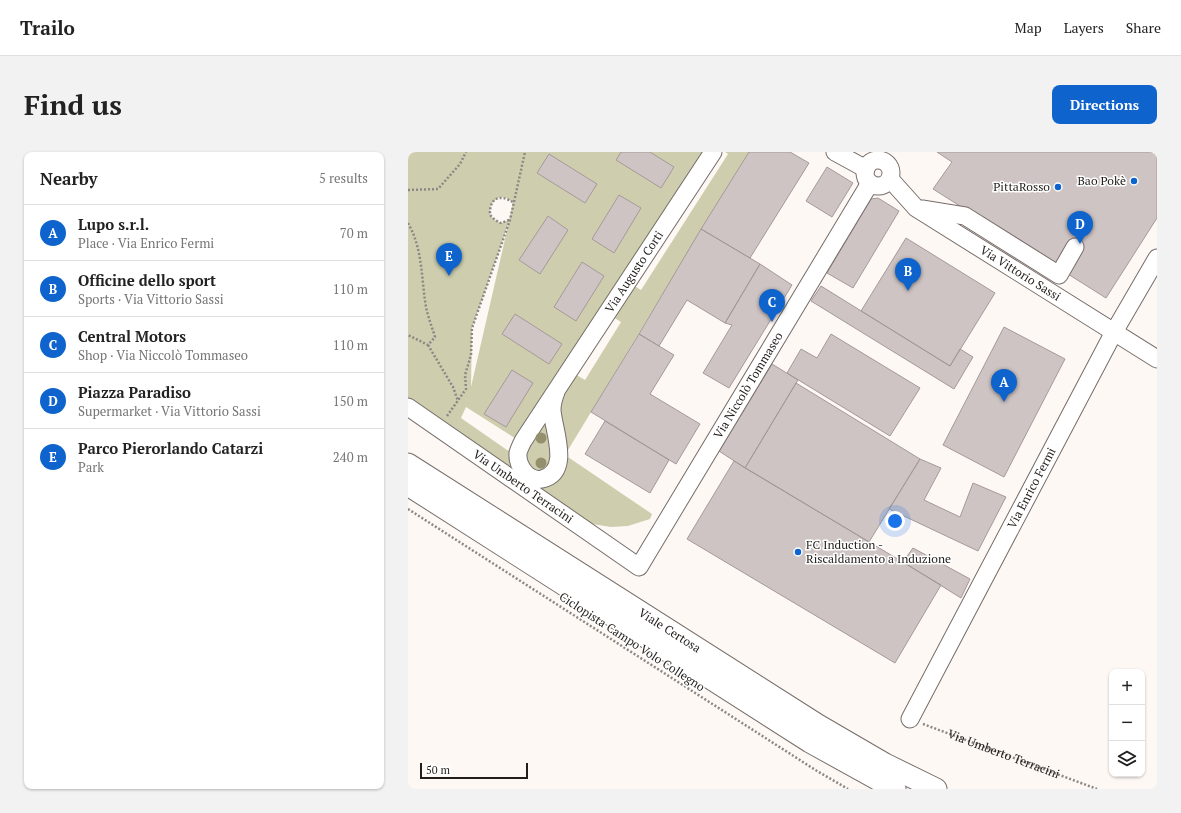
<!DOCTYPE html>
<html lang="en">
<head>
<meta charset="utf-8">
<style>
	:root { --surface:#fff; --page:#f2f2f2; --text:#222; --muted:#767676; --line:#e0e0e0; --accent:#0e63cc }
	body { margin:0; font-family:"PT Serif",serif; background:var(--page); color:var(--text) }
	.controls { position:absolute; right:12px; bottom:12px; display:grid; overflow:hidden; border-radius:8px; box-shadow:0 1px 3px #0004 }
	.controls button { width:36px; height:36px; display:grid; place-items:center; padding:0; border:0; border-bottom:1px solid var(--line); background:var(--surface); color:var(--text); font:20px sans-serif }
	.scale { position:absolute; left:12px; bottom:10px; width:108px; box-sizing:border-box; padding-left:4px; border:2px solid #211d1b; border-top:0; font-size:11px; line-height:14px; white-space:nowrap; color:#211d1b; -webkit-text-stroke:3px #fff; paint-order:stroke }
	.you { position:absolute; left:487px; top:369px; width:14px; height:14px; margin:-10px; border:3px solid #fff; border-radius:50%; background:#1a73e8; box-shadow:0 0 0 6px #1a73e833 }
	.badge { display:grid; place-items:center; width:26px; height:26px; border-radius:50%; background:var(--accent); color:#fff; font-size:13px; font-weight:700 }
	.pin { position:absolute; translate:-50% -33px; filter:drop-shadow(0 1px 2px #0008) }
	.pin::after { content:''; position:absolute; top:21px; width:14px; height:12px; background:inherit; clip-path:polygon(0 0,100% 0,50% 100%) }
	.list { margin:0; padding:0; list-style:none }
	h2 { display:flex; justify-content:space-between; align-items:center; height:52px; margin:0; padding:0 16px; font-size:17px }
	h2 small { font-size:13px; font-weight:400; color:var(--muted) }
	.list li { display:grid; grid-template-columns:26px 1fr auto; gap:12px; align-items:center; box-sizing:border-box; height:56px; padding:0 16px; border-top:1px solid var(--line) }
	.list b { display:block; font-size:15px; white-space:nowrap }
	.list p { margin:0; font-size:13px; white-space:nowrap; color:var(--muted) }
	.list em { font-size:13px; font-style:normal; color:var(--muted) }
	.icon { flex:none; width:22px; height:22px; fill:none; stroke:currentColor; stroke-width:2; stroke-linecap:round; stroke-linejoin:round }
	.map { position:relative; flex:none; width:749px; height:637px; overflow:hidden; border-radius:8px }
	header { display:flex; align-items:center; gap:24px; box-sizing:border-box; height:56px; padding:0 20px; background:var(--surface); border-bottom:1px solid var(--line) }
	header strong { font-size:19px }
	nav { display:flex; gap:22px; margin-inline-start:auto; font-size:14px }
	.intro { display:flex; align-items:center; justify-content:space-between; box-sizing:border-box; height:96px; padding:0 24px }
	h1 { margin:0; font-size:28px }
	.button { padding:10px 18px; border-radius:8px; background:var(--accent); color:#fff; font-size:14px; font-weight:700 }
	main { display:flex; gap:24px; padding:0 24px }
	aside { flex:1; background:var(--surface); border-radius:8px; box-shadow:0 1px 3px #0004 }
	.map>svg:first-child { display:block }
	.green { fill:#ceceaf; fill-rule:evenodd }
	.building { fill:#cfc4c4; stroke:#a49999 }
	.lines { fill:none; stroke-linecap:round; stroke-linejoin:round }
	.minor-casing { stroke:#766d69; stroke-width:19 }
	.major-casing { stroke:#766d69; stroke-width:23 }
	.path { stroke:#8b8784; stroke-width:2.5; stroke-dasharray:2 2; stroke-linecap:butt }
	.minor { stroke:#fff; stroke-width:17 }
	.major { stroke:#fff; stroke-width:21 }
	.tree { fill:#94906e }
	.poi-dot { fill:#0e63cc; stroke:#fff; stroke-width:1.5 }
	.labels { text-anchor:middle; stroke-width:3; stroke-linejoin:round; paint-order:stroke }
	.poi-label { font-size:12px; fill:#211d1b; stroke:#fff; text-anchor:end }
	.street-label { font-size:12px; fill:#211d1b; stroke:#fff }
</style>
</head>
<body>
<header>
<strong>Trailo</strong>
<nav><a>Map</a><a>Layers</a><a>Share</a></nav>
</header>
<div class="intro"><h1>Find us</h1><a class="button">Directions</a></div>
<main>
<aside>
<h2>Nearby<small>5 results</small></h2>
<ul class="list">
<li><span class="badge">A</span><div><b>Lupo s.r.l.</b><p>Place · Via Enrico Fermi</p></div><em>70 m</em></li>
<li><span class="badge">B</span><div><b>Officine dello sport</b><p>Sports · Via Vittorio Sassi</p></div><em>110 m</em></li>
<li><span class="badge">C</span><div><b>Central Motors</b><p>Shop · Via Niccolò Tommaseo</p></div><em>110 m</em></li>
<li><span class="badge">D</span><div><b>Piazza Paradiso</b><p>Supermarket · Via Vittorio Sassi</p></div><em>150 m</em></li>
<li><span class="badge">E</span><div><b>Parco Pierorlando Catarzi</b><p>Park</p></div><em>240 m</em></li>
</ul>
</aside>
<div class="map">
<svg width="749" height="637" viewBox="0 0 749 637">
	<rect width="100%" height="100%" fill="#fef8f5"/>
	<path class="green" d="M0 0H305L110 288 58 255 53 266 99 298 103 299 106 310 143 331 146 268 157 238 167 222 177 228 213 170 205 165 225 133 233 138 320 2 317 0H341L157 303 244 362 242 367 220 374 203 375 184 372 0 255ZM92 45 99 46 105 51 101 68 93 71 87 68 82 63C81 53 84 50 92 45ZM100 73V74L63 235 64 176Z
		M135 273 140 275 147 306 132 324 115 309 114 305Z"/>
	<path class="building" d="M213 0H242L266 15 253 36 208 8Z
		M341 0H382L401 11 342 106 293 77Z
		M529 0H749V66L698 146 525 37 544 10Z
		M141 2 189 32 177 51 129 21Z
		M419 15 445 31 424 65 398 49Z
		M211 43 233 56 206 101 184 87Z
		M470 46 491 59 445 136 419 121 463 47Z
		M140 64 160 78 132 122 111 108Z
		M293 77 352 112 317 171 279 148 251 194 231 182Z
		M498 86 587 141 542 214 453 159Z
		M174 110 196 124 168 169 146 155Z
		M352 112 384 133 321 236 295 221 324 173 317 171Z
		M413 134 542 214 552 197 565 205 546 237 403 149Z
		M107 162 154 192 141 212 94 182Z
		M596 175 657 207 596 325 535 293Z
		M231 182 266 203 242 242 292 272 268 312 183 260Z
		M423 182 512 236 482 284 379 221 393 197 409 206Z
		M364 212 390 228 337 316 311 299Z
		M104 218 125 231 98 275 76 262Z
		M388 231 512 307 461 390 337 316Z
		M197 269 261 308 242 341 177 302Z
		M512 307 533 316 516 348 552 365 565 331 598 345 570 399 481 357Z
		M326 309 533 433 487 511 279 387Z
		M505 396 562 427 553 446 495 410Z"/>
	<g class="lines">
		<g class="minor-casing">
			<g id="minor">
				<path d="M427 0 458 17"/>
				<circle cx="470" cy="21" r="13"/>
				<path id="s2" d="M482 27 508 56 749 207"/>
				<path d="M514 57 557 64 651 123 667 95"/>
				<path id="s3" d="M148 240C146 245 144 252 144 258 145 277 164 320 134 327 120 330 109 314 110 301 111 297 113 293 115 289L305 0"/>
				<path id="s4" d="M0 255 231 415 462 31"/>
				<path id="s5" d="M502 567 706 180 749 106"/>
			</g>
		</g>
		<g class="major-casing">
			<g id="major">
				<path id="s6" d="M0 312 410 573 477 612 528 637"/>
				<path d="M0 333 402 590 487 637"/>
			</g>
		</g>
		<g class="path">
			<path d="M0 38 30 37 52 12 58 0"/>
			<path d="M101 68 93 71 87 68 82 63C81 46 92 41 106 51"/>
			<path d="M0 71C15 97 13 126 18 155 20 165 24 175 27 185L20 193 0 183"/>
			<path d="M20 193 45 235 50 249"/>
			<path d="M39 264 58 237 57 223 63 203 64 176 102 68 117 0"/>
			<path d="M0 357 409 619 440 637"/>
			<path id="s1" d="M515 572 689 637"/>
		</g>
		<use href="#minor" class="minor"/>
		<use href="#major" class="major"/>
	</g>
	<g class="tree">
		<circle cx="133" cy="286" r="5.5"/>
		<circle cx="133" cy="311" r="5.5"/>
	</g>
	<g class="poi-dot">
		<circle cx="726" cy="29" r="4"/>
		<circle cx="650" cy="35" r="4"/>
		<circle cx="390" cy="400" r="4"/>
	</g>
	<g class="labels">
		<g class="poi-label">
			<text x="718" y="33">Bao Pokè</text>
			<text x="642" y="39">PittaRosso</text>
			<text x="398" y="397" text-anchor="start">FC Induction -<tspan x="398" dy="14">Riscaldamento a Induzione</tspan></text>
		</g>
		<g class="street-label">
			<text dy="4" stroke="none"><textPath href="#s3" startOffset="352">Via Augusto Corti</textPath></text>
			<text dy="4" stroke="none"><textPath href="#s2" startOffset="162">Via Vittorio Sassi</textPath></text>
			<text dy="4" stroke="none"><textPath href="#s4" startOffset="493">Via Niccolò Tommaseo</textPath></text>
			<text dy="4" stroke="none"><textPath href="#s4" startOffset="140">Via Umberto Terracini</textPath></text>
			<text dy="4" stroke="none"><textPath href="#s5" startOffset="261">Via Enrico Fermi</textPath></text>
			<text dy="4" stroke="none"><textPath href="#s6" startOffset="310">Viale Certosa</textPath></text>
			<text transform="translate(224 490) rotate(33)" y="4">Ciclopista Campo Volo Collegno</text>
			<text dy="4" stroke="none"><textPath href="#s1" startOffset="86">Via Umberto Terracini</textPath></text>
		</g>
	</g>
</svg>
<div class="controls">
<button>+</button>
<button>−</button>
<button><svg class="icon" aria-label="layers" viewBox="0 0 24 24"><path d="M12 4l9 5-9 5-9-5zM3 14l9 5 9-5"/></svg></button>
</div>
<div class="scale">50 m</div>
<div class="you"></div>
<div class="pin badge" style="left:596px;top:250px">A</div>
<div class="pin badge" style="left:500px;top:139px">B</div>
<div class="pin badge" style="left:364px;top:170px">C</div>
<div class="pin badge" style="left:672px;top:92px">D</div>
<div class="pin badge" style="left:41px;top:124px">E</div>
</div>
</main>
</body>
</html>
